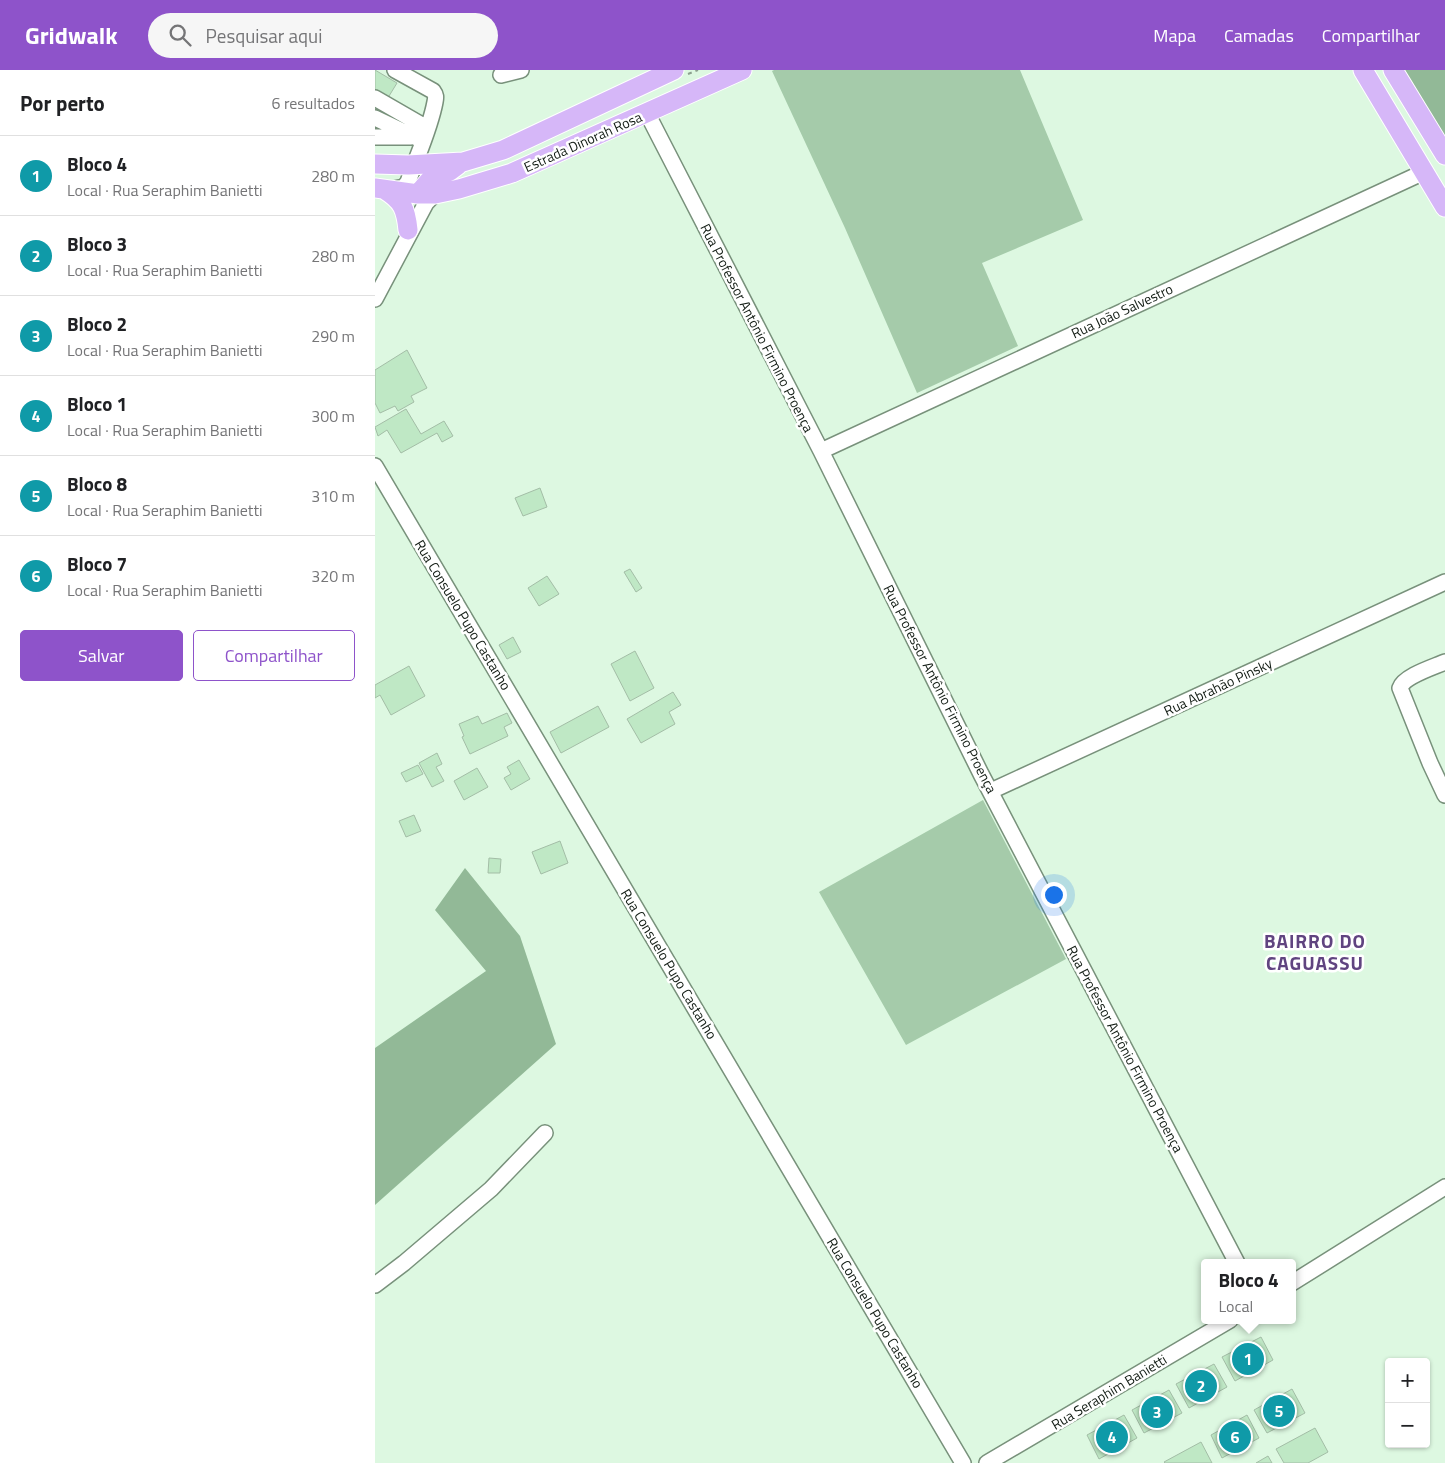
<!DOCTYPE html>
<html lang="pt">
<head>
<meta charset="utf-8">
<style>
	:root { --surface:#fff; --page:#f6f6f6; --text:#202124; --muted:#757577; --line:#e0e0e0; --accent:#8e53ca }
	body { margin:0; font-family:"Titillium Web",sans-serif; background:var(--page); color:var(--text) }
	.controls { position:absolute; right:15px; bottom:15px; display:grid; overflow:hidden; border-radius:5px; box-shadow:0 1px 4px #0004 }
	.controls button { width:45px; height:45px; display:grid; place-items:center; padding:0; border:0; border-bottom:1px solid var(--line); background:var(--surface); color:var(--text); font:25px sans-serif }
	.you { position:absolute; left:678px; top:824px; width:18px; height:18px; margin:-12px; border:4px solid #fff; border-radius:50%; background:#1a73e8; box-shadow:0 0 0 8px #1a73e833 }
	.badge { display:grid; place-items:center; width:32px; height:32px; border-radius:50%; background:var(--accent); color:#fff; font-size:16px; font-weight:700 }
	.pin { position:absolute; translate:-50% -50%; border:2px solid #fff; box-shadow:0 1px 5px #0006 }
	.popup { position:absolute; left:826px; top:1189px; width:95px; height:65px; box-sizing:border-box; display:grid; place-content:center; border-radius:5px; background:var(--surface); filter:drop-shadow(0 1px 4px #0005); font-size:16px; white-space:nowrap; color:var(--muted) }
	.popup b { font-size:19px; color:var(--text) }
	.popup::after { content:''; position:absolute; left:50%; top:100%; margin-left:-10px; border:10px solid transparent; border-top-color:var(--surface) }
	.list { margin:0; padding:0; list-style:none }
	h2 { display:flex; justify-content:space-between; align-items:center; height:65px; margin:0; padding:0 20px; font-size:21px }
	h2 small { font-size:16px; font-weight:400; color:var(--muted) }
	.list li { display:grid; grid-template-columns:32px 1fr auto; gap:15px; align-items:center; box-sizing:border-box; height:80px; padding:0 20px; border-top:1px solid var(--line) }
	.list b { display:block; font-size:19px; white-space:nowrap }
	.list p { margin:0; font-size:16px; white-space:nowrap; color:var(--muted) }
	.list em { font-size:16px; font-style:normal; color:var(--muted) }
	.actions { display:flex; gap:10px; padding:15px 20px }
	.actions a { flex:1; padding:11px 0; border:1px solid var(--accent); border-radius:5px; text-align:center; font-size:18px; color:var(--accent) }
	.actions .main { background:var(--accent); color:#fff }
	.icon { flex:none; width:28px; height:28px; fill:none; stroke:currentColor; stroke-width:2; stroke-linecap:round; stroke-linejoin:round }
	.map { position:relative; flex:none; width:1070px; height:1393px; overflow:hidden }
	header { display:flex; align-items:center; gap:30px; box-sizing:border-box; height:70px; padding:0 25px; background:var(--accent); color:#fff }
	header strong { font-size:24px }
	nav { display:flex; gap:28px; margin-inline-start:auto; font-size:18px }
	.search { width:350px; height:45px; background:var(--page); display:flex; align-items:center; gap:12px; box-sizing:border-box; padding:0 18px; border-radius:28px; color:var(--muted); font-size:19px }
	main { display:flex }
	aside { flex:1; background:var(--surface) }
	.map>svg:first-child { display:block }
	.green { fill:#a5cbaa }
	.forest { fill:#92b997 }
	.building { fill:#bfe8c5; stroke:#a3bda6 }
	.lines { fill:none; stroke-linecap:round; stroke-linejoin:round }
	.minor-casing { stroke:#78917b; stroke-width:18 }
	.major-casing { stroke:#fff; stroke-width:21 }
	.path { stroke:#8ca08f; stroke-width:2; stroke-dasharray:4 4; stroke-linecap:butt }
	.minor { stroke:#fff; stroke-width:15 }
	.major { stroke:#d6b7f8; stroke-width:19 }
	.labels { text-anchor:middle; stroke-width:5; stroke-linejoin:round; paint-order:stroke }
	.street-label { font-size:14px; fill:#111b13; stroke:#fff }
	.district-label { font-size:19px; font-weight:bold; letter-spacing:1px; fill:#604480; stroke:#fff }
</style>
</head>
<body>
<header>
<strong>Gridwalk</strong>
<div class="search"><svg class="icon" aria-label="search" viewBox="0 0 24 24"><circle cx="10" cy="10" r="6"/><path d="M15 15l6 6"/></svg>Pesquisar aqui</div>
<nav><a>Mapa</a><a>Camadas</a><a>Compartilhar</a></nav>
</header>
<main>
<aside>
<h2>Por perto<small>6 resultados</small></h2>
<ul class="list">
<li><span class="badge" style="background:#0f9aa8">1</span><div><b>Bloco 4</b><p>Local · Rua Seraphim Banietti</p></div><em>280 m</em></li>
<li><span class="badge" style="background:#0f9aa8">2</span><div><b>Bloco 3</b><p>Local · Rua Seraphim Banietti</p></div><em>280 m</em></li>
<li><span class="badge" style="background:#0f9aa8">3</span><div><b>Bloco 2</b><p>Local · Rua Seraphim Banietti</p></div><em>290 m</em></li>
<li><span class="badge" style="background:#0f9aa8">4</span><div><b>Bloco 1</b><p>Local · Rua Seraphim Banietti</p></div><em>300 m</em></li>
<li><span class="badge" style="background:#0f9aa8">5</span><div><b>Bloco 8</b><p>Local · Rua Seraphim Banietti</p></div><em>310 m</em></li>
<li><span class="badge" style="background:#0f9aa8">6</span><div><b>Bloco 7</b><p>Local · Rua Seraphim Banietti</p></div><em>320 m</em></li>
</ul>
<div class="actions"><a class="main">Salvar</a><a>Compartilhar</a></div>
</aside>
<div class="map">
<svg width="1070" height="1393" viewBox="0 0 1070 1393">
	<rect width="100%" height="100%" fill="#ddf8e1"/>
	<path class="green" d="M399 0H645L708 150 607 193 643 276 542 323 470 158 397 1Z
		M608 730 691 889 531 975 444 822Z"/>
	<path class="forest" d="M1026 0H1070V70Z
		M90 798 145 866 181 974 0 1135V978L111 901 60 840Z"/>
	<path class="building" d="M0 0 22 13 0 49Z
		M32 280 52 318 36 326 39 332 23 341 20 336 5 343 0 333V300Z
		M31 339 46 364 69 351 78 366 67 372 62 363 26 383 12 360 3 366 0 357Z
		M165 418 172 437 148 446 140 428Z
		M255 499 267 518 261 522 249 502Z
		M172 506 184 524 164 536 153 518Z
		M138 567 146 582 132 589 124 575Z
		M260 581 279 618 255 631 236 594Z
		M34 596 50 626 16 645 5 625 0 628V615Z
		M298 622 306 635 294 642 300 654 266 673 252 649Z
		M223 636 234 657 186 683 175 662Z
		M132 643 137 653 129 657 133 666 95 684 87 667 89 666 84 654 103 646 107 654Z
		M62 683 67 694 61 697 69 711 57 717 44 693Z
		M144 690 155 709 136 720 129 708 136 704 132 697Z
		M43 695 48 704 31 712 26 703Z
		M102 698 113 717 89 730 79 711Z
		M39 745 46 761 31 767 24 751Z
		M185 771 193 793 166 804 157 782Z
		M114 788 126 789 125 803H113Z
		M886 1267 898 1290 860 1311 847 1287Z
		M839 1294 852 1317 814 1338 801 1314Z
		M917 1319 930 1343 892 1363 879 1340Z
		M794 1320 807 1343 769 1363 757 1340Z
		M749 1345 762 1368 724 1389 712 1365Z
		M872 1345 884 1368 847 1388 836 1365Z
		M940 1358 953 1382 933 1393H909L901 1379Z
		M826 1372 837 1393H790L789 1392Z
		M893 1386 897 1393H881Z"/>
	<g class="lines">
		<g class="minor-casing">
			<path id="minor" d="M126 5 146 0
				M0 28 52 58
				M272 43 446 381 606 704 862 1193
				M0 48 48 71
				M0 67H36
				M14 120 29 117 33 112C42 86 55 59 60 32 61 27 61 25 58 21L20 0
				M0 229 51 133 60 124
				M446 381 1049 102
				M0 396 588 1393
				M1070 592C1059 597 1029 606 1025 618L1055 693 1070 725
				M616 721 1070 512
				M917 1213 1070 1117
				M0 1215 29 1193 116 1119 170 1063
				M612 1393 855 1250"/>
		</g>
		<g class="major-casing">
			<path id="major" d="M988 0 1070 137
				M1018 0 1070 85
				M0 94 33 95 88 92 128 80 299 0
				M0 118 43 124H60L84 119 137 103 367 0
				M10 120C28 131 31 140 33 160
				M43 124 54 111 75 101 83 95"/>
		</g>
		<path class="path" d="M313 4 323 0"/>
		<use href="#minor" class="minor"/>
		<use href="#major" class="major"/>
	</g>
	<g class="labels">
		<g class="street-label">
			<text transform="translate(208 72) rotate(-24)" y="5">Estrada Dinorah Rosa</text>
			<text transform="translate(747 241) rotate(-25)" y="5">Rua João Salvestro</text>
			<text transform="translate(382 258) rotate(63)" y="5">Rua Professor Antônio Firmino Proença</text>
			<text transform="translate(88 545) rotate(59)" y="5">Rua Consuelo Pupo Castanho</text>
			<text transform="translate(843 617) rotate(-25)" y="5">Rua Abrahão Pinsky</text>
			<text transform="translate(565 619) rotate(63)" y="5">Rua Professor Antônio Firmino Proença</text>
			<text transform="translate(294 894) rotate(59)" y="5">Rua Consuelo Pupo Castanho</text>
			<text transform="translate(750 979) rotate(62)" y="5">Rua Professor Antônio Firmino Proença</text>
			<text transform="translate(500 1243) rotate(59)" y="5">Rua Consuelo Pupo Castanho</text>
			<text transform="translate(734 1322) rotate(-31)" y="5">Rua Seraphim Banietti</text>
		</g>
		<g class="district-label">
			<text x="940" y="878">BAIRRO DO<tspan x="940" dy="22">CAGUASSU</tspan></text>
		</g>
	</g>
</svg>
<div class="controls">
<button>+</button>
<button>−</button>
</div>
<div class="you"></div>
<div class="pin badge" style="left:873px;top:1289px;background:#0f9aa8">1</div>
<div class="popup"><b>Bloco 4</b>Local</div>
<div class="pin badge" style="left:826px;top:1316px;background:#0f9aa8">2</div>
<div class="pin badge" style="left:782px;top:1342px;background:#0f9aa8">3</div>
<div class="pin badge" style="left:737px;top:1367px;background:#0f9aa8">4</div>
<div class="pin badge" style="left:904px;top:1341px;background:#0f9aa8">5</div>
<div class="pin badge" style="left:860px;top:1367px;background:#0f9aa8">6</div>
</div>
</main>
</body>
</html>
